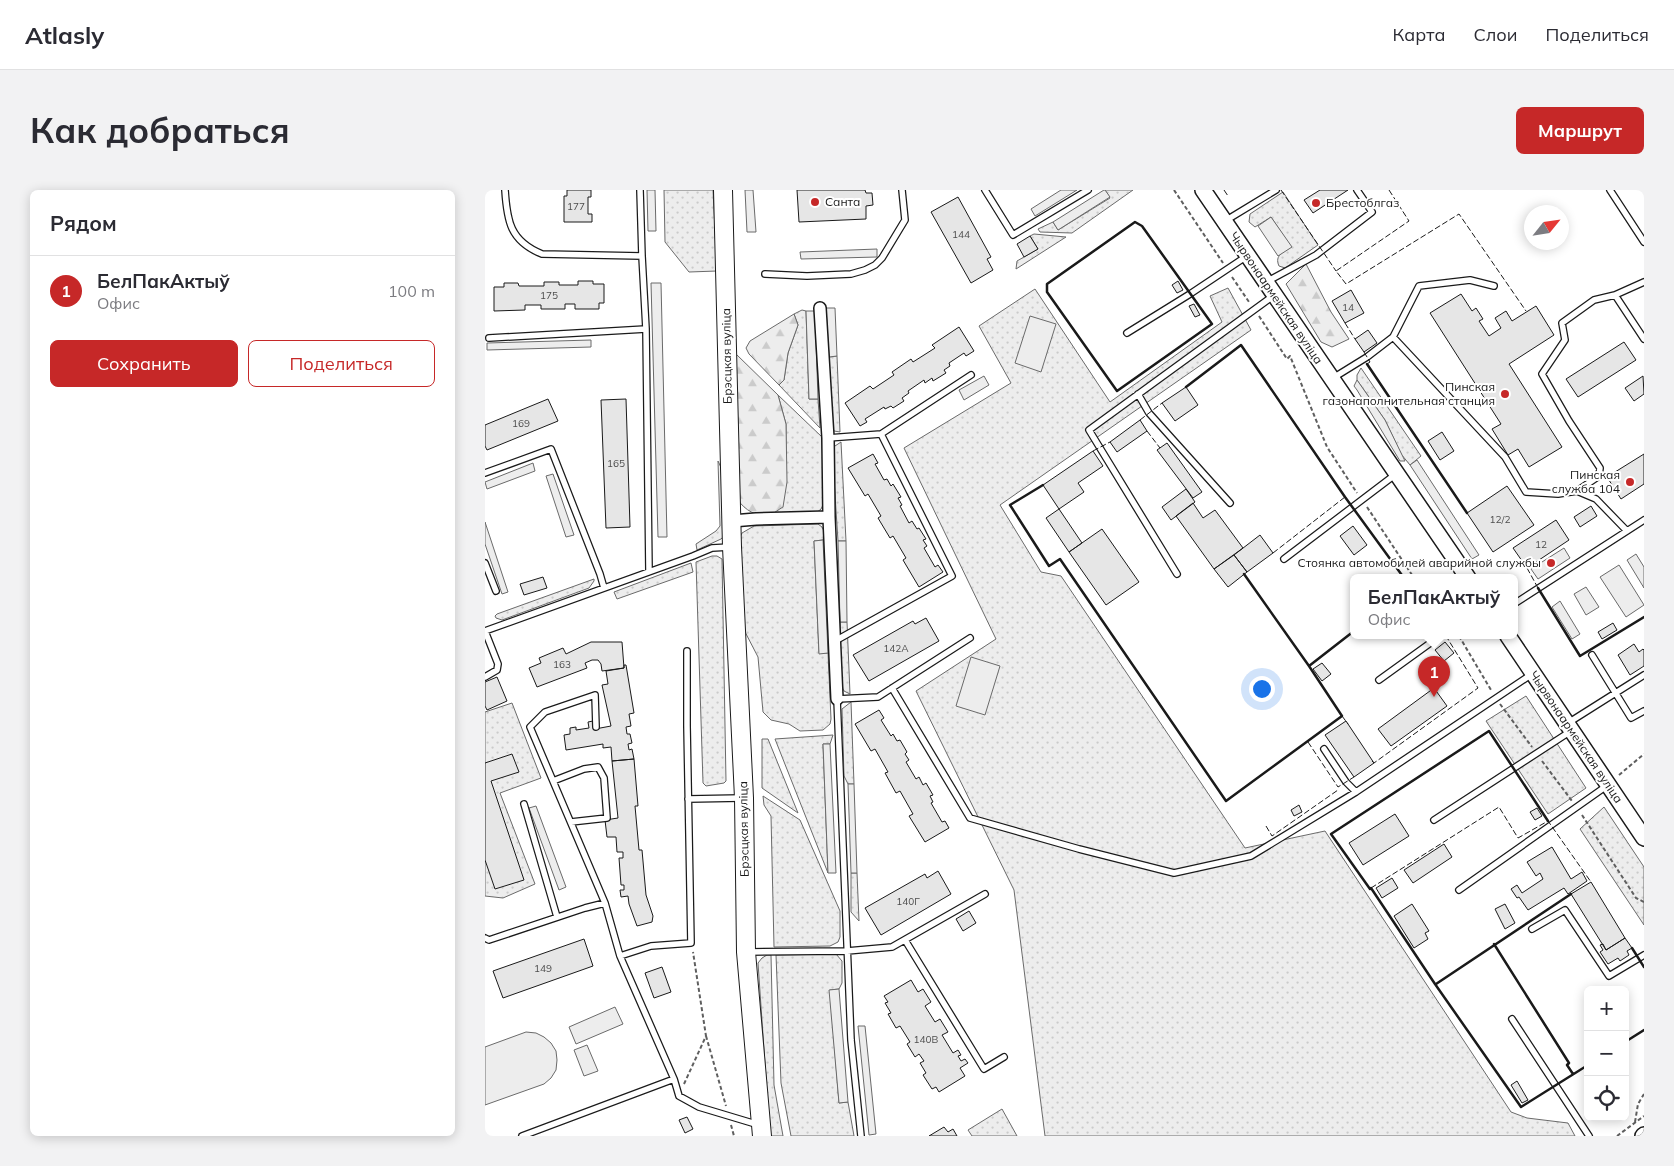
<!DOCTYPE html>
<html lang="ru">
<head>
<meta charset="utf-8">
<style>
	:root { --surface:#fff; --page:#f2f2f3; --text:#2b2b33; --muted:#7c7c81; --line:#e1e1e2; --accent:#c62828 }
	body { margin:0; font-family:Mulish,sans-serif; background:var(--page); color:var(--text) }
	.controls { position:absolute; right:15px; bottom:15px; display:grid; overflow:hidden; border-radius:8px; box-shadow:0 2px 12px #0003 }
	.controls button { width:45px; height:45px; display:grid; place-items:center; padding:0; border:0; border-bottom:1px solid var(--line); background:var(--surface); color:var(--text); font:25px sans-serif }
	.compass { position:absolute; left:1039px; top:15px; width:45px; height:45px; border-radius:50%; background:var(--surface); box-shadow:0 2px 12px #0003; rotate:60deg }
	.you { position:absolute; left:776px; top:498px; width:18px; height:18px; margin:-12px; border:4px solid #fff; border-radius:50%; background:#1a73e8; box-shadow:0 0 0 8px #1a73e833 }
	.badge { display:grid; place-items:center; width:32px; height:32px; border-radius:50%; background:var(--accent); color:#fff; font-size:16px; font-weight:700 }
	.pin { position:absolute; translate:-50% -41px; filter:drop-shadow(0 1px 2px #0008) }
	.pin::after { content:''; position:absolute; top:26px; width:18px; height:15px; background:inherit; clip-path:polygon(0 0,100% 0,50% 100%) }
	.popup { position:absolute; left:865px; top:384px; width:168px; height:65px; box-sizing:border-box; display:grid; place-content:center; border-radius:8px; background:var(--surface); filter:drop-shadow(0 1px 4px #0005); font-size:16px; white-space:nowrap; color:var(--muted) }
	.popup b { font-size:19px; color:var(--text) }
	.popup::after { content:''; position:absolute; left:50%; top:100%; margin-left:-10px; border:10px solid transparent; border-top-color:var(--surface) }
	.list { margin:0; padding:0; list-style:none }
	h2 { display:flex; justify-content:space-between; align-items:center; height:65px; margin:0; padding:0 20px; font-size:21px }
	h2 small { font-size:16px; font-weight:400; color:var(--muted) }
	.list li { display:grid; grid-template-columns:32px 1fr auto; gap:15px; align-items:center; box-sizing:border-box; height:70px; padding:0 20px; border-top:1px solid var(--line) }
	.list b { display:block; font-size:19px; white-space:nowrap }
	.list p { margin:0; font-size:16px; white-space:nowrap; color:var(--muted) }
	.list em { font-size:16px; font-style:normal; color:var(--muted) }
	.actions { display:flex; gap:10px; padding:15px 20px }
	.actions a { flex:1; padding:11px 0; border:1px solid var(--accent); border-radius:8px; text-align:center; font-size:18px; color:var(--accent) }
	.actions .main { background:var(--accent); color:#fff }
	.icon { flex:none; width:28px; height:28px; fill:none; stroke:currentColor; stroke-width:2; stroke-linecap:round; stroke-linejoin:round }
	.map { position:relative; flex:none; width:1159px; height:946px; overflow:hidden; border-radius:8px }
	header { display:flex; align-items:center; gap:30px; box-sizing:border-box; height:70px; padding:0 25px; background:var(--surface); border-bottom:1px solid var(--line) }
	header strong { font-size:24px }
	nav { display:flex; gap:28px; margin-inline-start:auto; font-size:18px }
	.intro { display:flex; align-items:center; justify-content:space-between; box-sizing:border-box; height:120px; padding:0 30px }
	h1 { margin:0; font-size:35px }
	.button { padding:12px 22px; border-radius:8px; background:var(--accent); color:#fff; font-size:18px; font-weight:700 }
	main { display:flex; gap:30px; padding:0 30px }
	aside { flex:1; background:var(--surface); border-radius:8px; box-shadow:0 2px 12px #0003 }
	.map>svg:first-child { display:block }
	.grass { fill:url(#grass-dots); stroke:#6a6a6a }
	.forest { fill:url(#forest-firs); stroke:#6a6a6a }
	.built { fill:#ededed; stroke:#6a6a6a }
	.building { fill:#e6e6e6; stroke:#1a1a1a }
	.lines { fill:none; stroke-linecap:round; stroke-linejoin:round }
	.lane-casing { stroke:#1a1a1a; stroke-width:8 }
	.street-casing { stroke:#1a1a1a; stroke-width:14 }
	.secondary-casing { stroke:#1a1a1a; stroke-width:18 }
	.primary-casing { stroke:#1a1a1a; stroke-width:20 }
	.path { stroke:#5f5f5f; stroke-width:2; stroke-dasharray:4 2.5; stroke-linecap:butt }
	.lane { stroke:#fff; stroke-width:5.5 }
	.street { stroke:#fff; stroke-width:11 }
	.secondary { stroke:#fff; stroke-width:15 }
	.primary { stroke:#fff; stroke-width:18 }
	.fence { stroke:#1a1a1a; stroke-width:1; stroke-dasharray:6 2.5; stroke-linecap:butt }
	.wall { stroke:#1a1a1a; stroke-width:2.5 }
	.poi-dot { fill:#c62828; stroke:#fff; stroke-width:2 }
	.labels { text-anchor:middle; stroke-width:4; stroke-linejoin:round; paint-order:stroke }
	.number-label { font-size:10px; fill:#4d4d4d }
	.poi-label { font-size:12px; fill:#1a1a1a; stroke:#fff; text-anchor:end }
	.street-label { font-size:12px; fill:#1a1a1a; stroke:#fff }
</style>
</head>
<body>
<header>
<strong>Atlasly</strong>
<nav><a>Карта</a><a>Слои</a><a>Поделиться</a></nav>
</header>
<div class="intro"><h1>Как добраться</h1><a class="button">Маршрут</a></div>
<main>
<aside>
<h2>Рядом<small></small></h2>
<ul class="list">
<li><span class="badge">1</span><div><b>БелПакАктыў</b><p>Офис</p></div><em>100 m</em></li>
</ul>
<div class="actions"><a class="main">Сохранить</a><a>Поделиться</a></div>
</aside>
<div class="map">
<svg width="1159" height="946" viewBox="0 0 1159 946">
	<defs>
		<pattern id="grass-dots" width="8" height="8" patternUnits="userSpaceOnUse" patternTransform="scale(1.25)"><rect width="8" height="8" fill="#ededed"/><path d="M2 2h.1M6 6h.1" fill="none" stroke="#cbcbcb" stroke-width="1.8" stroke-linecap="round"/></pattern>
		<pattern id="forest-firs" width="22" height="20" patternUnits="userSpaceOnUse" patternTransform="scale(1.25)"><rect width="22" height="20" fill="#ededed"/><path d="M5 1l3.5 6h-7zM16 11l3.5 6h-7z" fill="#cbcbcb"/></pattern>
	</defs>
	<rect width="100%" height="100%" fill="#fff"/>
	<path class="grass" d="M179 0H228L232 81 204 82 180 52Z
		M620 0H648L587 43 555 42 553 39 568 32 573 40 625 8Z
		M798 2 833 55 800 78 794 76C789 65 799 62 806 57L786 27 770 37 764 32 765 24Z
		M549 44 581 47 531 79 532 71 553 59 545 46Z
		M743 98 766 140 515 315 556 382 576 386 760 658 840 641 1026 922 1042 928 1083 933 1090 946H560L529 700 431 501 511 449 419 258 526 193 494 136 550 99 625 212 737 132 725 106Z
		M317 120 321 121 324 209H333L335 238 294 195 299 190 303 163 313 135 309 124Z
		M352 166 355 242 349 241 347 236 344 167Z
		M876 178 936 266 925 275 916 264 900 230 872 190V185Z
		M293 205 337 247 339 313 336 319 330 324 285 325 301 258V234Z
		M356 252 361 351H353L347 258Z
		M233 271 239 284 241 344 236 349 212 360 211 354 231 341 235 336Z
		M333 334 337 337 340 343 338 350 329 351 334 463H343L346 529 345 534 338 540 315 541 304 534 286 530 278 522 273 467 258 438 254 349 257 343 269 336Z
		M227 366H232L237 369 241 591 239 593 221 596 218 593 211 372Z
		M206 373 208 382 132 409 129 402Z
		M109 389V391L104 398 17 430 11 428 10 426 12 424Z
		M355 432H362L365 504 359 501 356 495Z
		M1041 506 1101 598 1063 624 1001 531Z
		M366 512 369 594H363L359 586 357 519Z
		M27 513 56 588 15 603 50 694 18 708 0 706V522Z
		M348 545 345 554H338L343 683 290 549Z
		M277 549H283L313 623 277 598Z
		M278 606 315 630 355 721V747L353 752 345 756 289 757 286 626 279 615Z
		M1119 617 1159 677V735L1095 639Z
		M366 683H372L374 731 366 722Z
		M351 764 357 771V793L354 799 345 800 354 913 363 912 369 946H306L296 893 291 765Z
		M282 765H286L289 895 298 946H285L273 773 277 768Z
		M517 919 532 946H487L483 940Z"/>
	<path class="forest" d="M821 74 846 122 864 149 847 157 836 152 801 94Z
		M309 124 313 135 303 163 299 190 294 195 264 164 261 158 265 151Z
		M251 164 293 205 301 234 302 292 298 317C294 319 289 324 284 325 271 327 260 320 253 310Z"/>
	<path class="built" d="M162 0H170L171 41H163Z
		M260 0H268L271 42H262Z
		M576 0H592L550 26 546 19Z
		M619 0H620L625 7 573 40 568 32Z
		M786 27 807 57 793 66 773 36Z
		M392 59V67L316 69 315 62Z
		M166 93H176L182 347H173Z
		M341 118H350L352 166 344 167Z
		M321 121H330L333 209H324Z
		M545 126 571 134 556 182 530 173Z
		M106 150V157L2 160V153Z
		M499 186 504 195 479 210 474 200Z
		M872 190 900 230 920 271H915L872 200 869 196Z
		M932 270 994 365 987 369 925 275Z
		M48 273 50 281 2 299 0 292Z
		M68 284 89 345 81 347 61 286Z
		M0 332 23 402 17 404 0 354Z
		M338 350 343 463 334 464 329 351Z
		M353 351H361L362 432H355Z
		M1079 358 1085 368 1053 389 1046 379Z
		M1151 364 1159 377V398L1142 370Z
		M1134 375 1159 415 1141 427 1115 387Z
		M1101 397 1114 417 1101 425 1089 404Z
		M1075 411 1095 444 1087 449 1067 417Z
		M486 467 515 476 500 525 471 516Z
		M338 554H345L351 683H343Z
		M363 594H369L372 683H366Z
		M51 616 81 697 74 700 44 618Z
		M354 799 363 912 354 913 344 800Z
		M130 817 138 834 91 854 84 837Z
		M373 836H380L391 944 384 945Z
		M41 842 51 843 59 847 66 853 71 861 72 870 71 880 66 888 59 894 0 915V857Z
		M102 855 113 881 99 886 89 860Z"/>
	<path class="building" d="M82 0H106V7H103V24H107V32H79V6H82Z
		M312 0H380L381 3H387L388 15 381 16V29L314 32Z
		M835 0H863L828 23 819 10Z
		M473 7 506 67 502 69 508 80 486 93 446 22Z
		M545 46 553 59 539 67 532 54Z
		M93 91H108V94H119V113H114V119H90V114H80V119H56V115H40V120L9 121V97H19V93H33L34 96H59V92H74V95H93Z
		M693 91 698 100 692 103 687 95Z
		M866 100 879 123 860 133 847 111Z
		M976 104 987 121 991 118 998 129 994 131 1004 146 1016 138 1010 128 1021 121 1027 131 1051 116 1069 145 1024 174 1077 257 1044 277 1033 259 1023 265 1007 239 1016 234 945 123Z
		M709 114 715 125 710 127 704 116Z
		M474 137 489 161 481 166 479 163 464 173 465 176 459 180 461 183 448 191 447 188 440 193 439 190 423 201 424 203 417 208 419 211 408 218 406 216 400 219 399 217 380 229 382 232 375 236 360 213 385 196 388 199 409 185 407 182 426 169 428 172 450 158 447 155Z
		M883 140 892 153 879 162 870 149Z
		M1139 152 1151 170 1093 207 1081 189Z
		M1158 186 1159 204 1149 211 1140 198Z
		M701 197 713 215 690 231 677 213Z
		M63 209 73 231 2 260 0 256V235Z
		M141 209 145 337 121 338 116 210Z
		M655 230 662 241 632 262 625 252Z
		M957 242 969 261 955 270 943 251Z
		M682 253 717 302 708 308 672 260Z
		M608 261 618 276 593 293 599 302 574 319 558 295Z
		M388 264 393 273 390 274 399 290 402 289 406 296 408 294 416 307 413 308 417 315 415 316 424 333 427 331 432 339 434 338 441 349 438 350 442 356 439 358 450 377 453 375 458 382 434 397 418 370 421 368 408 346 405 348 393 328 396 326 383 304 380 306 363 278Z
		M1159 264V294L1136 309 1122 287Z
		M1022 296 1049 335 1008 362 982 323Z
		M701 299 710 312 686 330 677 317Z
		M708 313 718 328 730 320 758 358 729 379 691 326Z
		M1106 316 1112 326 1095 337 1089 327Z
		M574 319 597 353 584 362 561 328Z
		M1071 330 1084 350 1042 378 1028 358Z
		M868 336 882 355 869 365 855 346Z
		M617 339 654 392 621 415 584 362Z
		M775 345 788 363 762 382 749 365Z
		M749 365 762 382 743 397 729 379Z
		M58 387 62 398 39 405 35 394Z
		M441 428 454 451 384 491 368 465 428 431 430 434Z
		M1128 433 1132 440 1117 449 1113 442Z
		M106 452H137L139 478 117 481 116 474 113 470H107L100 473 102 478 52 497 44 478 56 473 54 468 78 458 81 464Z
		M960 452 969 463 959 471 950 460Z
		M1149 454 1154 462 1158 459 1159 460V476L1145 485 1133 465Z
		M837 473 846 484 837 491 828 479Z
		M139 475H141L149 523 144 524 146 536 141 537 142 544H145L147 553 143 554 144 560 147 559 149 569 127 571 126 557 118 558V554L81 560 79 545 85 544V538L91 537V540L104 538 103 532 108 531 110 539 126 536 117 495 123 494 121 481 139 478Z
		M12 487 22 511 2 520 0 516V492Z
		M949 498 962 516 906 556 893 539Z
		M394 520 399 528 396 530 406 546 408 544 412 551 415 550 422 562 420 564 424 570 421 572 431 589 434 587 438 595 441 593 448 605 445 606 448 612 446 613 457 632 460 631 464 638 440 652 424 626 428 624 415 601 411 603 400 583 403 582 390 559 386 561 370 534Z
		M861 531 889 573 869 587 840 545Z
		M27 564 34 582 6 591 39 690 10 699 0 670V573Z
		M149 569 153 616H150L154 660H157L161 705 168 726 167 732 152 736 144 714 143 706 136 707 135 700H139V695H136L134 668H138V662H132L131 647H122L120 630 133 628 127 571Z
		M814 615 817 622 809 626 806 620Z
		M1052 618 1057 626 1050 630 1045 622Z
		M910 624 924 646 878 675 864 653Z
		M959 654 967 667 928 693 919 680Z
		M1067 657 1086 689 1097 682 1102 691 1083 704 1079 698 1043 720 1034 707 1032 708 1026 699 1032 695 1037 703 1058 689 1055 683 1051 686 1042 672Z
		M453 681 466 704 396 745 380 718 440 684 442 688Z
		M907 688 913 698 897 708 891 698Z
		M1106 692 1140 748 1121 760 1086 704Z
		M927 714 944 741 940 743 943 749 929 758 909 726Z
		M1020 714 1030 733 1020 739 1010 719Z
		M484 721 491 733 478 741 471 729Z
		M1140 748 1147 758 1142 761 1144 765 1135 771 1133 768 1123 774 1115 762 1118 760 1115 755 1118 754 1121 760Z
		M99 749 108 776 18 808 8 781Z
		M177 777 186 802 169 808 160 783Z
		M426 790 433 802 438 799 446 812 440 816 450 832 455 829 463 842 457 845 468 863 473 860 476 865 473 866 476 871 480 869 483 873 475 878 480 886 454 902 451 897 447 899 438 885 441 883 435 873 439 871 434 864 430 867 422 854 425 852 415 836 411 838 403 824 406 823 400 813 403 812 399 806Z
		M1032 891 1043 910 1037 913 1026 895Z
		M202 927 208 939 200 943 194 930Z
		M459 937 463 942 468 939 472 946H444Z"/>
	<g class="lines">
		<g class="lane-casing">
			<path id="lane" d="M20 0C22 31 25 51 57 64L157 66 155 0
				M500 0 528 45 603 0
				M1125 0 1159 52
				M740 31 791 0
				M157 66 161 139
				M280 84 322 86 366 84 380 80 390 75 397 68 420 30 417 0
				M781 92 831 65 887 22 872 0
				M1130 105 1159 149
				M642 143 705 104 762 66
				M908 147 1020 267 1041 302 1073 304 1092 301 1111 309 1142 341
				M4 148 161 139 164 381
				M848 188 882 167 908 147 934 96 985 90 1009 96
				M653 204 664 223 745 313
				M343 248 396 244 486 185
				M0 283 66 259 115 384 119 398
				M1092 301 1114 286 1115 278 1084 231 1057 184 1080 150 1077 133 1109 110 1130 105 1159 92
				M799 369 911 284
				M0 373 11 401
				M692 384 604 240 788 106
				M1029 414 1159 330
				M0 441 208 366 227 358 245 357
				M350 451 467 386 396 244
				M1107 465 1146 528 1159 521
				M0 487 12 480 13 474 0 441
				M894 490 955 446
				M407 498 485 628 594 659 689 683 766 666 871 602 1047 484
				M1083 533 1159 485
				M111 537 110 505 60 522 45 537 120 713 135 766 189 889
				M839 559 861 592 871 602
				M68 591 99 579 113 577 119 588 122 628 86 632
				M203 609 257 608
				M39 614 72 727
				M949 630 1086 541
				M974 700 1123 595
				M1047 739 1080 720 1124 786 1159 765
				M0 748 4 750 100 718 120 713
				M420 750 499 879 519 867
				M263 762 362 761 407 757 500 704
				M135 766 166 756 206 753 202 536V461
				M1027 829 1104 946
				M37 946 189 889 194 906 214 917 274 935
				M376 946 366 850 352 509 393 507 485 448"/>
		</g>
		<g class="street-casing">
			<path id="street" d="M344 327 352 509
				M247 331 271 329 344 327 343 248 335 118"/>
		</g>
		<g class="secondary-casing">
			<path id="secondary" d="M718 0 983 388
				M1023 446 1159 648
				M1158 946 1159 945"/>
		</g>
		<g class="primary-casing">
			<path id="primary" d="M238 0 247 357 259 608 261 762 277 946"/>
		</g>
		<path class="path" d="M689 0 738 73
			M747 87 764 112
			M774 126 802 169 805 166 842 257 872 303
			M882 317 929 388
			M974 446 1006 500
			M1015 514 1047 557
			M1057 571 1087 611
			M1134 585 1159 564
			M1097 625 1151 708 1159 712
			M221 846 241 916
			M199 894 221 846 208 762
			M1150 932 1153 914 1159 904
			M246 935 249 946
			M1132 946 1159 926"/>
		<use href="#lane" class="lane"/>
		<use href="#street" class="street"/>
		<use href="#secondary" class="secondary"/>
		<use href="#primary" class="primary"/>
		<path class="fence" d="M739 0 743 6
			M796 0 851 81
			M904 0 924 31 851 81 861 94 974 24 1041 121
			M860 133 870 149
			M879 162 885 172 882 174
			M655 230 677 213
			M662 241 675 258
			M608 261 625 252
			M788 363 860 307
			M1042 378 1053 398
			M857 526 863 534
			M823 552 853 597 869 587
			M887 571 889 573 993 498 961 446
			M781 636 787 646 853 600
			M886 698 1014 617 1033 648 1063 631 1106 692"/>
		<path class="wall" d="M650 32 657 36 727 134 632 201 562 102V94Z
			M882 174 982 323
			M701 197 756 155 860 307 919 388
			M558 295 525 315 564 376 575 369 741 611 857 526 824 476 869 441
			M759 384 824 476
			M1053 398 1095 466 1159 427
			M1063 631 1004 541 846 644 885 699 886 698 950 794 1036 917 1103 875
			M1009 754 1084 873 1082 875 1088 884
			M1147 758 1159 777
			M951 794 1086 704
			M1140 852 1159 840"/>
	</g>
	<g class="poi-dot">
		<circle cx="330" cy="12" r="5"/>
		<circle cx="831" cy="13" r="5"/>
		<circle cx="1020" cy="204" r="5"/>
		<circle cx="1145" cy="292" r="5"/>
		<circle cx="1066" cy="373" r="5"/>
	</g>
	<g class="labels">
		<g class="number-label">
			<text x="91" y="20">177</text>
			<text x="476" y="48">144</text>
			<text x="64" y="109">175</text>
			<text x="863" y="121">14</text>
			<text x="36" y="237">169</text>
			<text x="131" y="277">165</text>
			<text x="1015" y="333">12/2</text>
			<text x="1056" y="358">12</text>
			<text x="411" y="462">142А</text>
			<text x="77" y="478">163</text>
			<text x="423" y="715">140Г</text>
			<text x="58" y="782">149</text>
			<text x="441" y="853">140В</text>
		</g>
		<g class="poi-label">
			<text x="340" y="16" text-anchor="start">Санта</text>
			<text x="841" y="17" text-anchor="start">Брестоблгаз</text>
			<text x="1010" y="201">Пинская<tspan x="1010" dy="14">газонаполнительная станция</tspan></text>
			<text x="1135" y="289">Пинская<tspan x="1135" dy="14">служба 104</tspan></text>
			<text x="1056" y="377">Стоянка автомобилей аварийной службы</text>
		</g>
		<g class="street-label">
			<text transform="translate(791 108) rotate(56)" y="4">Чырвонаармейская вуліца</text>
			<text transform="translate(242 166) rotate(-91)" y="4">Брэсцкая вуліца</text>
			<text transform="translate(1091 547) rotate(56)" y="4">Чырвонаармейская вуліца</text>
			<text transform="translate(259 639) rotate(-91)" y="4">Брэсцкая вуліца</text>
		</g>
	</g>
</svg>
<div class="controls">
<button>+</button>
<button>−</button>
<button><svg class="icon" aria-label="locate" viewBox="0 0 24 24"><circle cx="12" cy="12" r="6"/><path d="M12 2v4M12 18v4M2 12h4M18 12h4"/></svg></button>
</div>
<svg class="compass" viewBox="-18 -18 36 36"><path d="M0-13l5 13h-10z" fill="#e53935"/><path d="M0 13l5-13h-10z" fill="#7c7c81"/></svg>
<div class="you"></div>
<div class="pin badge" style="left:949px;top:507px">1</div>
<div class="popup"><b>БелПакАктыў</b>Офис</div>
</div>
</main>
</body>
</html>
